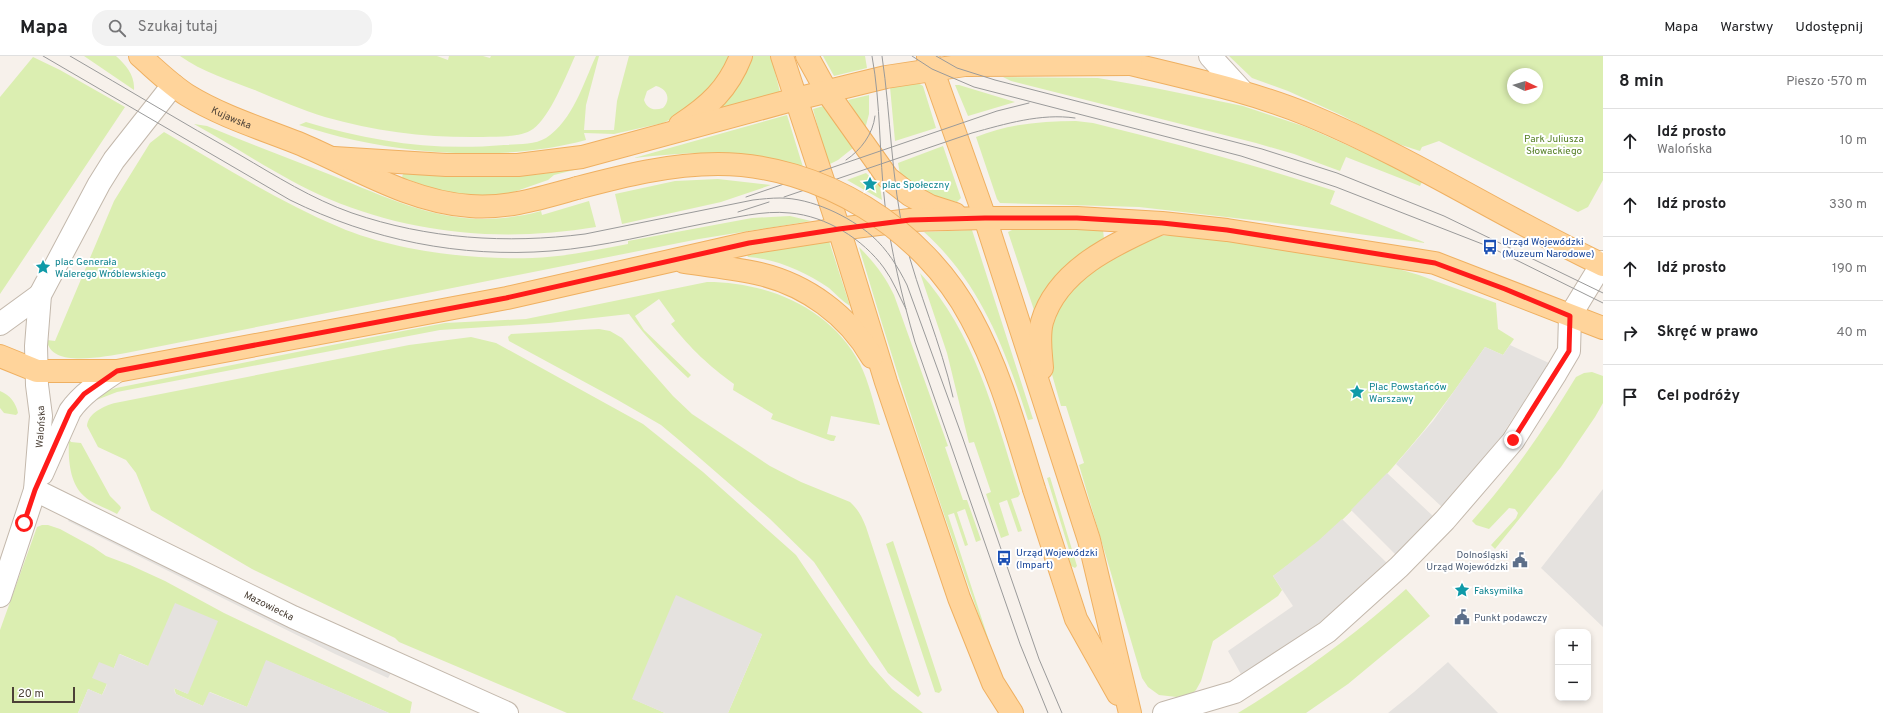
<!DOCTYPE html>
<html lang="pl">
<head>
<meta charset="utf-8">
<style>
	:root { --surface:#fff; --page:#f2f2f2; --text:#202124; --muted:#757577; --line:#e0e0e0 }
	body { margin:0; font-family:Overpass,sans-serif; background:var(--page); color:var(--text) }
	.controls { position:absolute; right:12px; bottom:12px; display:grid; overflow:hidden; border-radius:8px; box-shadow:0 2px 6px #0003 }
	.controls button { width:36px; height:36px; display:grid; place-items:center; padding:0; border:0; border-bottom:1px solid var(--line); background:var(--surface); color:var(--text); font:20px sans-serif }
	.compass { position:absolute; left:1507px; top:12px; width:36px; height:36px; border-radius:50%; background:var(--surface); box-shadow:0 2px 6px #0003; rotate:94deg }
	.scale { position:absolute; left:12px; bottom:10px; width:63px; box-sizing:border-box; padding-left:4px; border:2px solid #4c4137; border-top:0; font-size:11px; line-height:14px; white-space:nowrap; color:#4c4137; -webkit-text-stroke:3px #fff; paint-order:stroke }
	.stop { position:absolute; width:12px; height:12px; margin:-9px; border:3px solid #ff1b19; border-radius:50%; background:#fff }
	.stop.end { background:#ff1b19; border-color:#fff; box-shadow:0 1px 4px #0008 }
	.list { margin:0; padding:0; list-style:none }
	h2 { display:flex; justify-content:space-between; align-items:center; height:52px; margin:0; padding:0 16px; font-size:17px }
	h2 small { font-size:13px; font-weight:400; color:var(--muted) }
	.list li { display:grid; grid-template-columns:26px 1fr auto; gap:12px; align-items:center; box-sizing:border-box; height:64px; padding:0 16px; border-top:1px solid var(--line) }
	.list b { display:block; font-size:15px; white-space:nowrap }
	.list p { margin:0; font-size:13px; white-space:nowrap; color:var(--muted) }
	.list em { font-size:13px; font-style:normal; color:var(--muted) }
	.icon { flex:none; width:22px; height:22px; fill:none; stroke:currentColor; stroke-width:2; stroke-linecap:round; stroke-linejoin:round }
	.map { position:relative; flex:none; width:1603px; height:657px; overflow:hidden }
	header { display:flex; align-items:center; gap:24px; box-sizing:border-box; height:56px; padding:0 20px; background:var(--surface); border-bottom:1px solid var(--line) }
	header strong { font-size:19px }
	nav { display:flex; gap:22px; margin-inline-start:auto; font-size:14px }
	.search { width:280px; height:36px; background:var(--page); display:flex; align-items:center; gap:10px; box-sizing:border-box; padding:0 14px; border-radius:16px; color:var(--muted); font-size:15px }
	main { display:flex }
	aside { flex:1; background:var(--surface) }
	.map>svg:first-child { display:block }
	.green { fill:#dbeeb1; fill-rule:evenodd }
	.parking { fill:#e5e2df }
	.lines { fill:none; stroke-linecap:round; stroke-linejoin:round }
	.minor-casing { stroke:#c3b8ac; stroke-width:24 }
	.major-casing { stroke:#efb061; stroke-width:24 }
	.minor { stroke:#fff; stroke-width:22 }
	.major { stroke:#ffd49b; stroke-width:22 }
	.tram { stroke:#9a9a9a; stroke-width:1 }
	.major-bridge-casing { stroke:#efb061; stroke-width:24; stroke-linecap:butt }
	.major-bridge { stroke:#ffd49b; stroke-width:22 }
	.route { stroke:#ff1b19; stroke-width:5 }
	.labels { text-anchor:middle; stroke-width:4; stroke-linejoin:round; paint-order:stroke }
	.street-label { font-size:10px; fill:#4c4137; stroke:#fff }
	.park-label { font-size:10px; fill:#537e23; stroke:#fff }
	.culture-label { font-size:10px; fill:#0d838f; stroke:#fff; text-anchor:start }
	.transit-label { font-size:10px; fill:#164399; stroke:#fff; text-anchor:start }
	.service-label { font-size:10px; fill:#4e5e75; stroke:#fff; text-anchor:end }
</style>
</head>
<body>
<header>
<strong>Mapa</strong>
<div class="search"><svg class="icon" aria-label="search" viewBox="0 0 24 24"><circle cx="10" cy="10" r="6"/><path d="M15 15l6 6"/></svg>Szukaj tutaj</div>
<nav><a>Mapa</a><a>Warstwy</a><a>Udostępnij</a></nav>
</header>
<main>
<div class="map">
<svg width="1603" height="657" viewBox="0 0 1603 657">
	<rect width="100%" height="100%" fill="#f7f1eb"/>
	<path class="green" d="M84 0H116C126 9 135 19 134 34Z
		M180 0H437L448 4 449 0H483L490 2 491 0H575C566 20 550 61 533 73 521 82 498 80 483 81 429 82 377 76 325 61 302 54 279 44 257 35 232 25 202 16 180 0Z
		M596 0H599L586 49 584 74H614L617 45 629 0H730L715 30 679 59 663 67 614 78 584 77 586 84C511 104 429 100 354 84 335 80 317 74 299 69L306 66C373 86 434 95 504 89 518 88 534 89 546 82 573 64 583 28 596 0ZM656 30C668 33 671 44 663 52 654 55 647 53 644 44L647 35Z
		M751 0H771L780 36 720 53Z
		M823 0H865L867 12 834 20Z
		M1229 0H1603V124L1588 151 1578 156 1439 85 1422 91 1420 95 1395 87 1341 59 1288 35 1252 22ZM1513 18H1537V42H1513Z
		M33 1 60 14 125 51 0 238V41Z
		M1003 21 1098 22 1155 32 1243 50 1306 71 1365 97 1422 126 1420 130 1346 101 1340 115 1294 98 1256 87 1011 25Z
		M916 26 923 30 936 72 895 85 890 31Z
		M955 29H959L1015 46 968 60Z
		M869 39V58L865 73 848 44Z
		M827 49 853 92 838 104 828 109 813 53Z
		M787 59 803 111C746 93 693 95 634 102Z
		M1076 65 1093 67C1174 87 1255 109 1335 135L1330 148 1426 187 1261 165 1139 151 1000 147 997 143 976 81C1008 68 1042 65 1076 65Z
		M194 68 207 70C248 87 290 103 331 119 405 149 459 177 541 155L542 159 589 145 596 171C505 186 415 179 329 143 282 123 238 92 194 68Z
		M164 76C221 109 278 145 339 171 394 195 473 204 532 202 564 201 597 194 628 188V185L752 162 790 160 811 165 699 183 126 297C106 300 50 313 47 284L55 285 114 145 150 87Z
		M943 90 961 142 957 146C935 142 917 132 900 118L898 107Z
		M594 109 554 119 548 124 505 139H464L446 137 403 122 402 120 405 116C450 121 495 123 540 118 558 116 576 112 594 109Z
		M866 117 880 130 882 144 847 124Z
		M718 123 771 129 721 146 622 168 615 138 675 125Z
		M1089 172 1103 174 1104 183 1034 254 1008 176 1012 174Z
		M972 174 1033 363 1028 364C1006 295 980 226 924 176Z
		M1177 179 1212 182 1395 212 1419 219 1496 247 1498 273 1514 283 1503 299 1485 291C1437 362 1384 428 1319 485 1305 497 1289 508 1273 520L1282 534 1278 540 1213 585 1201 625 1196 634 1192 638 1177 641 1159 639 1148 631 1142 622 1079 409 1084 407 1066 350H1061L1051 315 1049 270 1067 238 1093 211 1157 180Z
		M829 185 850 250C842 245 836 238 829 232 805 216 777 203 748 201L747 199Z
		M859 191C874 206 885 220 894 239L948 390 945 391 963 444H967L981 484 976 486 965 453 957 456 968 489 965 490 954 457 948 459 990 588 989 589C943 457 898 325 859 191Z
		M920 217C976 278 995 361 1020 438L1018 441 1011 443 1022 475 1018 476 1007 444 999 447 1009 479 1001 482 986 438 991 436 974 386 969 387 947 297Z
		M707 226C768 226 831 252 860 308 869 326 874 349 880 369L831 360 827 378 836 380 834 385H831L771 363 773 358 733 334 734 328C708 309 692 294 671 268L675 265 659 243 635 260 644 274 691 319 688 322C667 302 646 282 629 258L549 267 440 274 117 336 86 348 100 337 116 332 408 274 445 267 526 263Z
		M599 273 610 275 622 282 673 340 692 358 770 410 801 426 850 446C858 453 862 461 866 471L919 633 921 638 918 641 888 617 814 506 770 463 679 384 661 369 616 343 509 285 508 281 511 278Z
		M471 281 496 287 643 368 703 416 796 499 870 608 892 633 923 657H728L762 578 633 643 665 657H567L399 586 395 582 252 513 151 454 136 417 126 404 98 391 87 370C88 357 104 350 115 347L409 289Z
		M1592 316 1603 320V347L1595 361 1561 411 1495 493 1491 489 1516 462 1518 457 1515 453 1509 452 1489 473 1476 469 1472 465C1512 420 1545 372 1576 321L1584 317Z
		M0 335C10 339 16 347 18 357L16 359 4 357 0 352Z
		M69 383 71 386 81 387 110 440 120 450 121 452 117 458C107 452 92 448 84 440 69 427 68 401 69 383Z
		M1050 421 1077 510 1075 512 1071 510 1068 501 1071 500 1047 422Z
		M42 469H48L60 473 93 491 106 500 130 509 165 525 224 557 412 646 410 657H389L267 605 247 651 210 636 203 650 176 638 174 632 188 638 148 610 120 598 102 639 88 633 78 657H0V574L37 471Z
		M893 485 942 634 939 637 935 636 886 488Z
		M1406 533 1430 560 1348 628 1306 657H1238C1298 620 1354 580 1406 533Z"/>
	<path class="parking" d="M1510 289 1549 307 1500 382 1443 452 1396 408 1433 365 1485 291 1503 299Z
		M1387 417 1434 461 1396 499 1351 454Z
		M1603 433V571L1541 512Z
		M71 460 391 617 388 622 335 598 68 465Z
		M1342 463 1388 508 1319 567 1284 593 1242 620 1228 595 1293 550 1273 520 1318 485Z
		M676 539 762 578 728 657H665L632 643Z
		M175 547 218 565 188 638 174 632 175 637 178 639 203 650 209 636 247 651 266 604 389 657H78L88 633 102 639 105 633 107 628 92 622 99 606 114 612 119 598 148 610Z
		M1448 606 1498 657H1388L1414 636Z"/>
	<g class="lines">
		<g class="minor-casing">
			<g id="minor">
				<path d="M1210 0 1242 35"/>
				<path d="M0 268 40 239"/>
				<path d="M42 418 70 355C82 338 99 327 117 315"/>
				<path id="s1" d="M35 434 293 561 507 657"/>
				<path id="s2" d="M0 540 35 434 41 360 37 329 36 290 40 239 99 128 114 104 173 29"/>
				<path d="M1164 657 1235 636 1327 576 1399 511 1445 464 1513 385 1556 317 1569 295 1570 260 1603 206"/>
			</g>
		</g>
		<g class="major-casing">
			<g id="major">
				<path id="s3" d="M140 0C155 13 170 28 187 39 221 60 260 72 298 87 353 110 409 146 470 150 507 153 541 142 577 132"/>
				<path d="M782 0 839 173 886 326 959 542 993 627 1012 657"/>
				<path d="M807 0 827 36 888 122 910 139 930 150 955 158"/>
				<path d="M928 1 985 162 1089 484 1130 657"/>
				<path d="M1117 2 1131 8C1192 23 1253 36 1311 60 1412 102 1504 162 1603 209"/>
				<path d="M680 69C709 50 728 33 741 0"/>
				<path d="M334 102 446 109H518L582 101 796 43 886 21 965 9 1131 8"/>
				<path d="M684 206C709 210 735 212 760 218 806 229 848 259 872 301"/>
				<path d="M0 300 37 315H117L507 242 749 187 839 173 910 164 985 162H1077L1162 167 1227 174 1435 207 1603 272"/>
				<path d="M1042 312C1041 297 1038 281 1042 266 1057 214 1114 188 1159 168"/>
				<path d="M1034 433 1076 563 1118 638"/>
			</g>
		</g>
		<use href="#minor" class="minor"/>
		<use href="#major" class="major"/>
		<path class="tram" d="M43 0 290 144C371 184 460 202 551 195 603 191 656 177 707 167 734 162 763 154 790 157 826 160 863 183 884 212 893 224 899 240 906 253
			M70 0C127 33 183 67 240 99 276 120 312 143 352 157 428 183 506 188 585 178L753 144C762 143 771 142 780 142 811 142 849 160 872 180 887 193 898 211 907 229L963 383 1039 603 1062 657
			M872 0C881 49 879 99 885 149 891 195 902 241 915 286L1020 588 1048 657
			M882 0C891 61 891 123 905 184 918 237 941 287 953 341
			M912 0 932 13 974 31 1241 100 1336 131 1490 191 1603 247
			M936 0 957 12 995 24 1262 93 1337 117 1444 160 1603 237
			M846 104C861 94 873 78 875 60
			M746 141 997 55 1029 47
			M784 141 972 77C1005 68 1041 57 1075 62
			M738 156 769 146"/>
		<g class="major-bridge-casing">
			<path id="major-bridge" d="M577 132C623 120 669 108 718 108 820 108 923 172 971 262 1000 315 1016 375 1034 433"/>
		</g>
		<use href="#major-bridge" class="major-bridge"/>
	</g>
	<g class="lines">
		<path class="route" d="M24 467 35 434 70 355 84 338 117 315 506 242 749 187 839 173 910 164 985 162H1077L1162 167 1227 174 1435 207 1505 233 1570 260 1569 295 1513 384"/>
	</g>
	<defs>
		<g id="sight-bare" transform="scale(1.2)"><path d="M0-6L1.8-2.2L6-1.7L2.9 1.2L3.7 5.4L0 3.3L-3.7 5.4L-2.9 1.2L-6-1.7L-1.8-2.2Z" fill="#0f9aa8" stroke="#fff" stroke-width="2.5" paint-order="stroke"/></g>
		<g id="bus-bare" transform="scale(1.2)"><path d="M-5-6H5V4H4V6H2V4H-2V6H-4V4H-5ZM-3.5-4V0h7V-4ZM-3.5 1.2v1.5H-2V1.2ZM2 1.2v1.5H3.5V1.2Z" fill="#1a4fb4" stroke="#fff" stroke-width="2.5" paint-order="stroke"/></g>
		<g id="civic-bare" transform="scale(1.2)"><path d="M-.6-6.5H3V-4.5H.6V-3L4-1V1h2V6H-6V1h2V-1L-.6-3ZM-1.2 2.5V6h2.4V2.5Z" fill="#5c6f8a" stroke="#fff" stroke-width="2.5" paint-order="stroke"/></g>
	</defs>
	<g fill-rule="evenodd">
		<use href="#sight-bare" x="870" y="128"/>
		<use href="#bus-bare" x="1490" y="191"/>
		<use href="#sight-bare" x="43" y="211"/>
		<use href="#sight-bare" x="1357" y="336"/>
		<use href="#bus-bare" x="1004" y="502"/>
		<use href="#civic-bare" x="1520" y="504"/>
		<use href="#sight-bare" x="1462" y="534"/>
		<use href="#civic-bare" x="1462" y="561"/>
	</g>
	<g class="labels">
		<g class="street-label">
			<text dy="4" stroke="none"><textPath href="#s3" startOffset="111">Kujawska</textPath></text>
			<text dy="4" stroke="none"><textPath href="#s2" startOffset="175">Walońska</textPath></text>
			<text dy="4" stroke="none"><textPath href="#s1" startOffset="261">Mazowiecka</textPath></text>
		</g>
		<g class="park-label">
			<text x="1554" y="86">Park Juliusza<tspan x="1554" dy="12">Słowackiego</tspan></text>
		</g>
		<g class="culture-label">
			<text x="882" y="132">plac Społeczny</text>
			<text x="55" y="209">plac Generała<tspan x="55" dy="12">Walerego Wróblewskiego</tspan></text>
			<text x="1369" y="334">Plac Powstańców<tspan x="1369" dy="12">Warszawy</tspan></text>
			<text x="1474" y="538">Faksymilka</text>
		</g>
		<g class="transit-label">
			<text x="1502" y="189">Urząd Wojewódzki<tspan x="1502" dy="12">(Muzeum Narodowe)</tspan></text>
			<text x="1016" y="500">Urząd Wojewódzki<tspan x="1016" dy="12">(Impart)</tspan></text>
		</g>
		<g class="service-label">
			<text x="1508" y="502">Dolnośląski<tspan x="1508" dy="12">Urząd Wojewódzki</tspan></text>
			<text x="1474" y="565" text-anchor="start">Punkt podawczy</text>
		</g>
	</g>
</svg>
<div class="controls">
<button>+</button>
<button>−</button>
</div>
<svg class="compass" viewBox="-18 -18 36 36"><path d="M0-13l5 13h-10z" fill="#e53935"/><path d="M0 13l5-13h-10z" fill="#757577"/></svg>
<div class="scale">20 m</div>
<div class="stop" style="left:24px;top:467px"></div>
<div class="stop end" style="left:1513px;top:384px"></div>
</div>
<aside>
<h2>8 min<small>Pieszo · 570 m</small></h2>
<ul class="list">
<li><svg class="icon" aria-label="ahead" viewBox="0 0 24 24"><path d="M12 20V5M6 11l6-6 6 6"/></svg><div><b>Idź prosto</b><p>Walońska</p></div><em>10 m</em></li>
<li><svg class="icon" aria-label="ahead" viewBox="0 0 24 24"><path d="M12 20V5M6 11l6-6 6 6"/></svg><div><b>Idź prosto</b></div><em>330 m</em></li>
<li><svg class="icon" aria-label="ahead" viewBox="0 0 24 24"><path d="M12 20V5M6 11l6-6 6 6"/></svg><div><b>Idź prosto</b></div><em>190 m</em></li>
<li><svg class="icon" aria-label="right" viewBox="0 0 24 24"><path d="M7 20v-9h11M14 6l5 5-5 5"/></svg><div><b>Skręć w prawo</b></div><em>40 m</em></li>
<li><svg class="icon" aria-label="arrive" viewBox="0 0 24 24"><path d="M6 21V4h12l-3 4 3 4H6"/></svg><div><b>Cel podróży</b></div></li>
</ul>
</aside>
</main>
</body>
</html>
